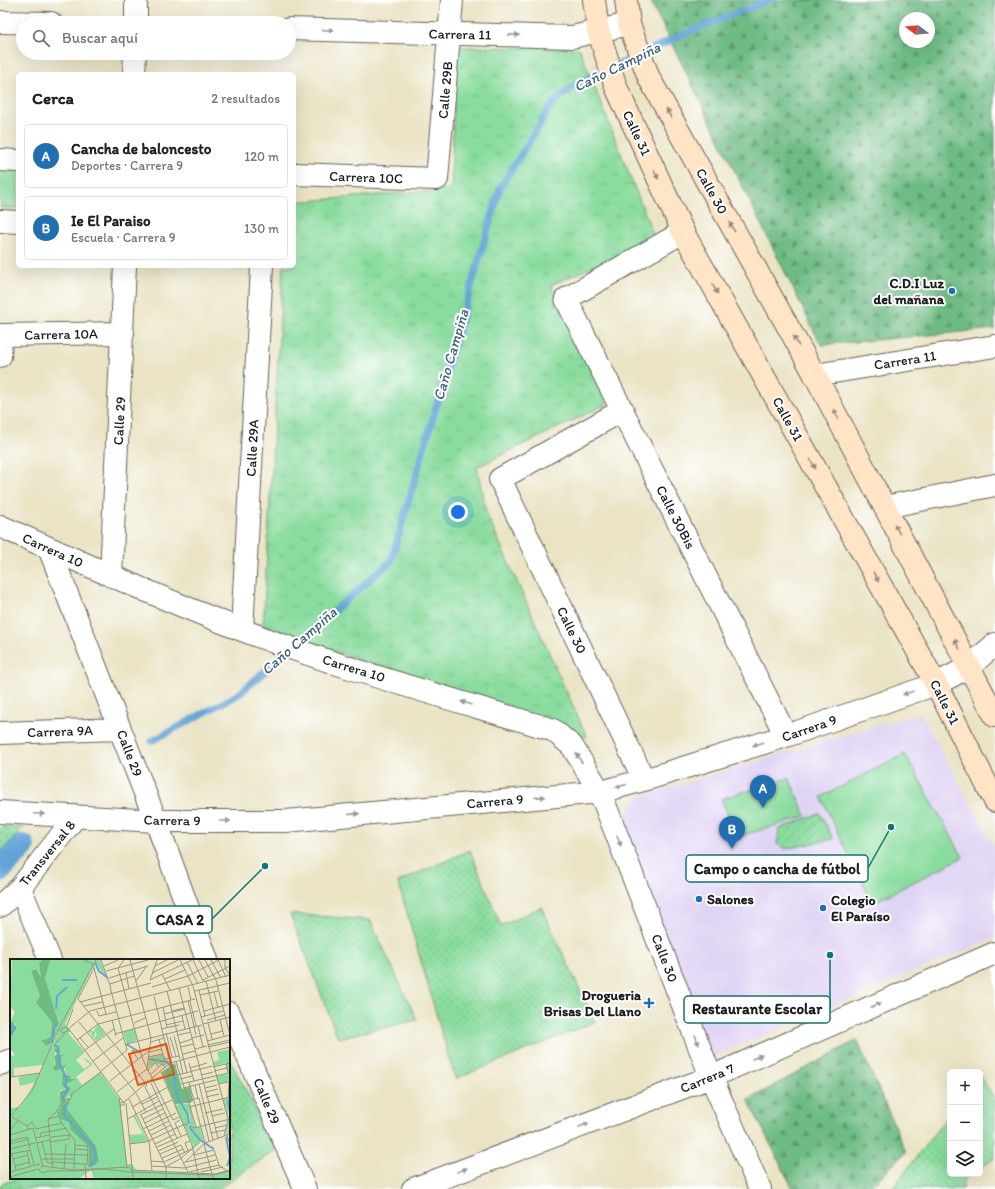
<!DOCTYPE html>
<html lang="es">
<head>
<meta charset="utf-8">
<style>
	:root { --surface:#fff; --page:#f6f6f6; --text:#202124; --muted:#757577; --line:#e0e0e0; --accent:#1f6fb2 }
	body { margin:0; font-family:Itim,sans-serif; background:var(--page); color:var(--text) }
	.controls { position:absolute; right:12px; bottom:12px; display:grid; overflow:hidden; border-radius:6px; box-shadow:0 4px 16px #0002 }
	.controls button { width:36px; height:36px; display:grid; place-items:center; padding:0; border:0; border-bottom:1px solid var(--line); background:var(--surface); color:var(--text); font:20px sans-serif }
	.compass { position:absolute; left:899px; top:12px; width:36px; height:36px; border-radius:50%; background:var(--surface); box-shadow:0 4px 16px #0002; rotate:286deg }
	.you { position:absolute; left:458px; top:512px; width:14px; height:14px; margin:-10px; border:3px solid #fff; border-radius:50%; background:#1a73e8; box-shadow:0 0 0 6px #1a73e833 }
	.badge { display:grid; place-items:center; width:26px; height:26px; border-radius:50%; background:var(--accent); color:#fff; font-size:13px; font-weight:700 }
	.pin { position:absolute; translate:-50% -33px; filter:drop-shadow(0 1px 2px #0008) }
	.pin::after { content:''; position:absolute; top:21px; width:14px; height:12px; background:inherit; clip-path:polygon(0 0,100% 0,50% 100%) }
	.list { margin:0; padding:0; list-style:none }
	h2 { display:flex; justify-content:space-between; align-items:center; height:52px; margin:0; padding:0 16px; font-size:17px }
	h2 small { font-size:13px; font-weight:400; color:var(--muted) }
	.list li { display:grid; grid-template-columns:26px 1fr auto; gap:12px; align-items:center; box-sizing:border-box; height:64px; margin:0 8px 8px; padding:0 8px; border:1px solid var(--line); border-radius:6px }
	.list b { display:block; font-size:15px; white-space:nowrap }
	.list p { margin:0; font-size:13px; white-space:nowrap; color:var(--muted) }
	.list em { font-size:13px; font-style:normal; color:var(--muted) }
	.icon { flex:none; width:22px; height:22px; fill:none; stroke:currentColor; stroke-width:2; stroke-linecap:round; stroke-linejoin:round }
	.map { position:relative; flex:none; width:995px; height:1189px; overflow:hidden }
	.search { position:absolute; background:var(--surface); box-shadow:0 4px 16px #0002; left:16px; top:16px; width:280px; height:44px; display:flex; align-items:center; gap:10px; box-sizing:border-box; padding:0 14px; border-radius:22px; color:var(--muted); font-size:15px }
	.panel { position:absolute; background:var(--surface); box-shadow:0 4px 16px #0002; left:16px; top:72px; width:280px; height:196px; border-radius:6px }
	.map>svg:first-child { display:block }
	.built { fill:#e0d4f4 }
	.grass { fill:url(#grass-dots); stroke:#527c5c }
	.forest { fill:url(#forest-firs); stroke:#456c50; fill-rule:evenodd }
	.park { fill:url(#park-tufts); stroke:#527c5c }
	.garden { fill:url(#garden-furrows); stroke:#527c5c }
	.pitch { fill:#89dc9d; stroke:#527c5c }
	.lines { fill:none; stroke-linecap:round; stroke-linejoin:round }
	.stream { stroke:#64a4d7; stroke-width:7 }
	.canal { stroke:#64a4d7; stroke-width:24 }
	.minor-casing { stroke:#646257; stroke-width:24 }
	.secondary-casing { stroke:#646257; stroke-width:24 }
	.minor { stroke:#fff; stroke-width:22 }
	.secondary { stroke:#ffe4c6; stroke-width:22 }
	.oneway { fill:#999 }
	.oneway2 { fill:#998a7a }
	.poi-dot { fill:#1f6fb2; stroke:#fff; stroke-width:1.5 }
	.labels { text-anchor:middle; stroke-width:4; stroke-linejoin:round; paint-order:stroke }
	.street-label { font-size:14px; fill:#1c1c1c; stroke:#fff }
	.poi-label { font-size:14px; font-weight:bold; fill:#1c1c1c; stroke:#fff; text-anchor:end }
	.water-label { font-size:15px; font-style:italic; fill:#40607a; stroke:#fff }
	.inset-river { fill:none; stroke:#64a4d7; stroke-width:2 }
	.inset-road { fill:none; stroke:#989481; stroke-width:1 }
	.view { fill:#de560d; fill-opacity:0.15; stroke:#de560d; stroke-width:2 }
	.inset-edge { fill:none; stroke:#1c1c1c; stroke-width:2 }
	.leader { fill:none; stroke:#0f766e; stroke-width:1.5 }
	.callout-dot { fill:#0f766e; stroke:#fff; stroke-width:1.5 }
	.callout { fill:#fff; stroke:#0f766e; stroke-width:1.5 }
	.callout-label { font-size:15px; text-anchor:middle; font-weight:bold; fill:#1c1c1c }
</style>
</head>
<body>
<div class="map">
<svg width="995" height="1189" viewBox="0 0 995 1189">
	<defs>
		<pattern id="grass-dots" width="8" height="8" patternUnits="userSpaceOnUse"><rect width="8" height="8" fill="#89dc9d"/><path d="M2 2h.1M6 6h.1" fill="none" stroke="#76bc87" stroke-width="1.8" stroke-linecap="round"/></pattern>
		<pattern id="forest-firs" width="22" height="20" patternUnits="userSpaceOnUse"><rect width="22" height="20" fill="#6ebc84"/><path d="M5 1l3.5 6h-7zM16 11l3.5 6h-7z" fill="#5a986b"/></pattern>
		<pattern id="park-tufts" width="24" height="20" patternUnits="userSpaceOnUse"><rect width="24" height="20" fill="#89dc9d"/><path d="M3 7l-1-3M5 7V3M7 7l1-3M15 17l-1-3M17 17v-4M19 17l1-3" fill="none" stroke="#76bc87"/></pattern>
		<pattern id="garden-furrows" width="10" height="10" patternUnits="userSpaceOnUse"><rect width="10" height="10" fill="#89dc9d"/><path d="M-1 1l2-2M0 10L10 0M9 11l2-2" fill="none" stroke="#76bc87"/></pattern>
	</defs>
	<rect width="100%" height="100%" fill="#fff"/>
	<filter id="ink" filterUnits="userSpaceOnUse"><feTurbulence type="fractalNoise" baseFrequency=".025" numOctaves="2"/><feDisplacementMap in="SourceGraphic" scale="8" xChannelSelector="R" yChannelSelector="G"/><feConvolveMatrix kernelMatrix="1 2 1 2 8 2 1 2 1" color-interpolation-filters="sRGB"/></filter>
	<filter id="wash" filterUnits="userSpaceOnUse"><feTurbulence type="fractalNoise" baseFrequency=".012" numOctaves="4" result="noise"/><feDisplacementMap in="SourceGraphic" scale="16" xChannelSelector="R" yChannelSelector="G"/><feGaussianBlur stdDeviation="0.9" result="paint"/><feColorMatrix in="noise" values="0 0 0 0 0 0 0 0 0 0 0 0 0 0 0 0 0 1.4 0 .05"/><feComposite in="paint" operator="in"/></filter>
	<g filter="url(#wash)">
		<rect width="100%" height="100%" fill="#eae4c5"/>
		<path class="built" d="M920 713 995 848V938L712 1057 617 828 638 797Z"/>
		<path class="grass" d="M0 827 23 828 0 853Z
			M470 850 501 926 541 907 595 1022 455 1079 398 882Z
			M290 914 370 920 417 1020 338 1038Z
			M229 1058 277 1149 218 1189H0V1185L17 1178H229Z
			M980 1075 995 1100V1158L980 1168Z
			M950 1113V1174H971L963 1180V1189H892Z"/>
		<path class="forest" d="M650 0H995V329L821 345ZM905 18H929V42H905Z
			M857 1040 906 1152 868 1189H793L748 1100Z"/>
		<path class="park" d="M456 47 579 48 655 239 551 285 607 404 477 467 486 513 587 737 263 627 283 266H294V202L451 189Z
			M0 165H18V208H0Z"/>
		<path class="garden" d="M820 813 833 839 785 849 777 844 779 829Z"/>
		<path class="pitch" d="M905 754 963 857 872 903 821 797Z
			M789 778 806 816 738 837 721 799Z"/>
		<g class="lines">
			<path class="stream" d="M152 741 239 694 391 561 500 188 553 103 578 83 700 27 770 0"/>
			<path class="canal" d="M0 870 23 846"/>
		</g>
	</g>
	<g filter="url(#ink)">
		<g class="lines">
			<g class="minor-casing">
				<path id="minor" d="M136 0V23
					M0 22 51 23
					M289 29 572 37 629 24
					M134 74 135 53
					M0 160 18 161
					M294 174 437 179 452 0
					M0 221 18 222
					M683 232 566 299 786 736
					M0 335 123 333
					M0 356 1 335
					M815 375 995 346
					M623 410 500 479 644 780
					M885 507 995 485
					M0 526C80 562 160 598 242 630 343 669 449 698 553 730L572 746 600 792 711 1077 760 1189
					M49 548 156 821 207 960
					M111 576 125 266
					M242 630 262 266
					M0 733 120 729
					M0 812 156 821H286L600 792 644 780 786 736 936 684 969 667 995 644
					M20 888 50 960
					M0 906 20 888 76 816
					M229 1013 305 1189
					M0 1064 11 1060
					M413 1189 711 1077 995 953"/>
			</g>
			<g class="secondary-casing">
				<path id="secondary" d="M594 0 598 30 616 87 683 232 936 684 995 801
					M626 0 629 24 649 78 815 375 995 716"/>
			</g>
			<use href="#minor" class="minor"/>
			<use href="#secondary" class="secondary"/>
		</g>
		<defs><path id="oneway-solid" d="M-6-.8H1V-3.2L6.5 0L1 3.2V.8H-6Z"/></defs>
		<g class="oneway">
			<use href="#oneway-solid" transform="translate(328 30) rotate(2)"/>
			<use href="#oneway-solid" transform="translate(514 35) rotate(1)"/>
			<use href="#oneway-solid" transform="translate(908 693) rotate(161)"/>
			<use href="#oneway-solid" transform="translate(466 703) rotate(-163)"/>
			<use href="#oneway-solid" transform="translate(758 744) rotate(163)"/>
			<use href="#oneway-solid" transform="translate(579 758) rotate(-122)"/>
			<use href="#oneway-solid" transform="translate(621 786) rotate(166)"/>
			<use href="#oneway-solid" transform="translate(540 797) rotate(-5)"/>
			<use href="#oneway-solid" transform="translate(39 814) rotate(3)"/>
			<use href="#oneway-solid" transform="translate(354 814) rotate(-5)"/>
			<use href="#oneway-solid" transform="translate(225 821)"/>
			<use href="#oneway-solid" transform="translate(619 841) rotate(69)"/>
			<use href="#oneway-solid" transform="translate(876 1005) rotate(-24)"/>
			<use href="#oneway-solid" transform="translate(697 1040) rotate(69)"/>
			<use href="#oneway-solid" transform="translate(757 1057) rotate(-23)"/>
			<use href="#oneway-solid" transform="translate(584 1125) rotate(-21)"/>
			<use href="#oneway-solid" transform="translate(462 1170) rotate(-21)"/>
		</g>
		<g class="oneway2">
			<use href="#oneway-solid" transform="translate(669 114) rotate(-119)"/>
			<use href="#oneway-solid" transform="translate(656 174) rotate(65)"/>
			<use href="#oneway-solid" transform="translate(732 227) rotate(-119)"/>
			<use href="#oneway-solid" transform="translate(715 289) rotate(61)"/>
			<use href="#oneway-solid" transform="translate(796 341) rotate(-119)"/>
			<use href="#oneway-solid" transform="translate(836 414) rotate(-118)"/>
			<use href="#oneway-solid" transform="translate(813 464) rotate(61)"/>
			<use href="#oneway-solid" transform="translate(897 529) rotate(-118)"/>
			<use href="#oneway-solid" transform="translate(876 577) rotate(61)"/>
			<use href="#oneway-solid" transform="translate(957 644) rotate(-118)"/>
		</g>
	</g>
	<g class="poi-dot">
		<circle cx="952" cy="291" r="4"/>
		<circle cx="699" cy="899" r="4"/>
		<circle cx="823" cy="908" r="4"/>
		<path d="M647 997h4v4h4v4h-4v4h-4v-4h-4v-4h4z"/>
	</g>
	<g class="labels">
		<g class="street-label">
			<text transform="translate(460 34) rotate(1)" y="5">Carrera 11</text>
			<text transform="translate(445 90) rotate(-85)" y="5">Calle 29B</text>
			<text transform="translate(637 133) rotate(65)" y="5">Calle 31</text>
			<text transform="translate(366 177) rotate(2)" y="5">Carrera 10C</text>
			<text transform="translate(712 191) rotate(61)" y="5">Calle 30</text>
			<text transform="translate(61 334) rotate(-1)" y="5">Carrera 10A</text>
			<text transform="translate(905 360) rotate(-9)" y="5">Carrera 11</text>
			<text transform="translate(788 419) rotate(61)" y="5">Calle 31</text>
			<text transform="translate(119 421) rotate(-87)" y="5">Calle 29</text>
			<text transform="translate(252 448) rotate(-87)" y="5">Calle 29A</text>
			<text transform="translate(676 517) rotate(63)" y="5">Calle 30Bis</text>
			<text transform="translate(53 550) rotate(24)" y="5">Carrera 10</text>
			<text transform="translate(572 630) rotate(64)" y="5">Calle 30</text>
			<text transform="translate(354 668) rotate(17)" y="5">Carrera 10</text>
			<text transform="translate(945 702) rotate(63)" y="5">Calle 31</text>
			<text transform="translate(809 728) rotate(-19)" y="5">Carrera 9</text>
			<text transform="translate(60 731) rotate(-2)" y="5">Carrera 9A</text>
			<text transform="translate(130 753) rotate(69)" y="5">Calle 29</text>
			<text transform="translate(495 801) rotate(-5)" y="5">Carrera 9</text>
			<text transform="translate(172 820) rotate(1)" y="5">Carrera 9</text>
			<text transform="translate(47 853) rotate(-51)" y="5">Transversal 8</text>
			<text transform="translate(665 958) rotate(69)" y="5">Calle 30</text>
			<text transform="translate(707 1078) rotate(-22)" y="5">Carrera 7</text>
			<text transform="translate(267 1101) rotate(67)" y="5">Calle 29</text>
		</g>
		<g class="poi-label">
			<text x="944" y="288">C.D.I Luz<tspan x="944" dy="16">del mañana</tspan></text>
			<text x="707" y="904" text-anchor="start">Salones</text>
			<text x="831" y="905" text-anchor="start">Colegio<tspan x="831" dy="16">El Paraíso</tspan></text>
			<text x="641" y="1000">Drogueria<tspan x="641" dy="16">Brisas Del Llano</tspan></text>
		</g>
		<g class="water-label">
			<text transform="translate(617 67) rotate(-26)" y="5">Caño Campiña</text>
			<text transform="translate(451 355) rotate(-74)" y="5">Caño Campiña</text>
			<text transform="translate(299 641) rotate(-41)" y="5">Caño Campiña</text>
		</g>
	</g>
	<g transform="translate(10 959)">
		<rect width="220" height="220" fill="#eae4c5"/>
		<path d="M2 1H32L29 5 31 18 26 10 21 12 30 37 26 44 42 63 41 78 31 83 36 87 41 85 42 88 48 73 46 74 44 70 49 65 35 19 37 5 40 1H90L97 18 85 4 55 65 61 72 58 74 75 93 66 101 74 110 81 105 77 103 73 98 83 105 66 118 72 126 90 113 110 141 117 205H122L126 211 152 213 205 215 220 212V219H84L81 211 70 219H0V149L10 148 25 123 10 127 8 118 30 114 33 106 4 109V117L0 118V121V98L5 96 0 89V80L7 69 5 64H0L5 53 0 47ZM46 89H49L48 94 53 97 51 98 52 108 55 107 56 116 61 117 59 120H65L56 125 61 130 54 140 58 141 57 138 61 137 59 141 54 144 48 135 50 131 56 130 52 124 54 113 52 109 46 112 42 108 47 107 44 102ZM60 142 57 150 86 187 89 202 84 207 78 208 79 188 61 170 59 163 51 159 49 153 52 146ZM88 65 95 75 86 82 81 76 82 74 78 73 81 71 85 73 84 79 87 76 84 71ZM220 90V133L217 145 220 168 215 176 218 159 213 140 218 139 220 122 208 125 206 117 218 115 216 104 204 107 203 103 209 101 207 93ZM171 145 178 157V169L190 182 184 188 164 146ZM172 145H180L185 168H190L194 184 180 169V156ZM125 156 138 182 121 185 119 176 133 175 123 157Z" fill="#89dc9d" fill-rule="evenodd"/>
		<path d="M32 1H40L35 19 49 65 44 70 46 74 41 85 36 87 31 82 41 78 42 63 26 44 30 37 21 12 26 10 31 18 29 5ZM3 63 7 69 0 80V64ZM46 89 50 90 49 96 54 95 51 98 52 108 56 105 54 110 56 116 61 117 60 120H66L56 125 61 130 54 140 58 141 56 139H60L61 134 63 133 60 140 52 146 60 142 57 150 86 187 89 202 84 207 78 208 79 188 61 171 59 163 51 160 49 153 52 147 47 149 51 144 49 133 56 130 52 126 53 111 52 109 46 112 42 109 46 106 44 98 47 95 44 91ZM165 104 172 130 180 128 183 142 180 144 165 145 152 113Z" fill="#6ebc84"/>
		<path d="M124 70 127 81 117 85 113 73ZM152 95 159 103 154 107 145 104 138 109 139 99Z" fill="#89dc9d"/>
		<path class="inset-river" d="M85 4 89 12 98 19M52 21H67M46 50 47 37 57 28M0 67 5 69 0 76M42 84 44 70 47 65M116 85 128 92M44 86 48 88 50 107 57 120 55 127 58 130 53 138 55 143M139 100 157 103 163 110 167 137 178 156 179 165M220 138 218 144 220 154M56 145 54 156 84 189 86 198 80 208M179 168 190 181 204 190M216 178 220 198 217 207"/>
		<path class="inset-road" d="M74 1 83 5 96 55M91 1 101 29M114 1 108 9 133 101 163 161 169 158M120 1 132 45M170 1 183 27 218 160 214 177M183 1 193 22M189 1 198 18M195 1 206 21 220 76M201 1 211 19M208 1 216 18M215 1V9L220 16M177 3 188 25M94 7 108 1M145 7 157 1M84 9 68 40 137 126 135 128 178 213M96 12 138 1M116 14 119 30M142 14 168 1M152 15 160 31M99 19 138 7M155 20 175 11M140 21 182 1M140 21 147 1M193 21 220 7M126 22 136 8M196 22 206 62M100 25 124 17M142 28 178 17 209 1M178 28 181 41M169 29 208 179M189 31 195 57M157 32 177 114M185 32 220 24M204 33 208 49M190 36 208 32M144 37 160 104M178 42 186 76M180 42 186 67M70 43 141 24M132 44 141 79 137 110M74 47 93 43M153 48 157 69M87 52 89 57 106 53M162 52 174 49M194 52 220 45M154 55 175 50M172 57 175 70M191 58 213 52M102 61 106 77M197 61 215 56M210 61 214 77M69 63 126 134 136 153M124 64 135 59M198 64 202 80M193 65 220 58M156 66 173 62M188 67 193 88M56 69 63 50M58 70 80 52 220 16M151 70 169 66M59 71 53 74 50 71 54 68 56 69 59 71 62 74 113 143M156 74 162 98M105 75 188 52M201 75 213 72M168 76 181 73M164 77 170 100M160 78 166 97M70 79 79 89M182 79 194 76M149 80 154 100 169 97M67 81 88 65 185 40M197 82 220 76M141 83 154 79M170 84 182 80M45 85 55 74M117 85 192 66M198 86 220 81M171 88 184 85M198 88 220 83M185 90 197 87M75 91 104 70M139 93 152 90M173 95 185 92M138 98 153 95M128 100 122 91 131 94M170 101 173 115M83 102 113 79M166 103 181 150M179 104 184 122M203 108 220 104M180 109 197 104M91 112 117 91 100 28M137 112 145 104 149 108M204 112 217 109M151 113 182 186 189 219M140 116 152 105 155 108M168 116 202 107M191 116 203 113M1 118 30 114M170 120 182 117M100 122 139 92M179 123 195 184M141 124 167 179M171 125 218 114 216 105M189 125 203 181M208 125 219 123 218 139M185 126 188 140M173 129 206 121M195 129 207 126M107 133 137 110M196 133 208 130M196 138 209 135M109 139 110 146H114V143L110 144M189 139 199 182M119 140 139 182 142 212M177 142 189 139M114 143 160 104 220 88M116 144 123 219M132 145 147 138M110 146 117 209M122 148 158 128M179 148 220 138M180 148 186 168M47 150 51 163 65 182 64 211M195 154 213 150M130 156 162 141M131 156 156 208V219M202 157 215 154M0 158 22 132 49 69 86 1M2 158 17 167 18 170M38 160 50 157M118 160 149 142M133 160 153 150M170 161 165 164 171 177M135 164 155 154M17 167 22 163 26 170M205 169 217 166M26 170 52 164M133 170 166 154M220 170 217 176 220 186M0 171 8 162M139 172 159 162M201 174 215 171M0 176 23 169 33 208M141 176 161 166M30 178 31 174 57 169M41 178 60 176M25 179 39 176M0 182 17 178 24 206M32 182 37 203 43 205M40 183 59 180V176M27 184 40 181M0 185 19 180M119 185 136 183 175 165 184 169 220 160M145 185 165 175M194 185 203 219M65 186 78 187 77 206M147 188 177 175M0 190 25 184M65 190 78 191M17 192 20 207M148 192 168 183M178 192 175 184 180 182M0 195 21 191M2 195 6 211M35 195 79 196M150 195 171 186 175 194M184 196 204 191 209 206M152 199 173 190M3 200 17 196M31 200H64M141 202 154 203 182 190M43 203 75 205 76 219M176 203 205 196M173 205 195 184 220 175M5 207 19 203M141 207 175 209 206 201M157 207 170 200 190 183M43 210 38 160 59 142 63 134 91 113M54 210 56 185M220 211 205 215 121 211 119 208 64 211 32 207 29 211 32 214 38 212H64L94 210 119 213 203 216 220 212M0 213 30 205M179 213 209 206 217 212M191 213 213 208M0 218 28 210"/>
		<path class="view" d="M156 85 164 115 128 126 119 95Z"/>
		<rect width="220" height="220" class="inset-edge"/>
	</g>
	<path class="leader" d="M891 827L868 868M265 866L212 919M830 955L830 1009"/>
	<g class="callout-dot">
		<circle cx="891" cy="827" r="4"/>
		<circle cx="265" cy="866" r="4"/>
		<circle cx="830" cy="955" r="4"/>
	</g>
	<g class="callout">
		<rect x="686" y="855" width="182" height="27" rx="4"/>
		<rect x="147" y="906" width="65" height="27" rx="4"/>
		<rect x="684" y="996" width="146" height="27" rx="4"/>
	</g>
	<g class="callout-label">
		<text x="777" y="874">Campo o cancha de fútbol</text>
		<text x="180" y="925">CASA 2</text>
		<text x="757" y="1014">Restaurante Escolar</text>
	</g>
</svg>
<div class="controls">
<button>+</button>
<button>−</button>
<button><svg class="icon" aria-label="layers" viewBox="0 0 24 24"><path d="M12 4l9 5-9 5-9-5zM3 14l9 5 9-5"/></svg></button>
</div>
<svg class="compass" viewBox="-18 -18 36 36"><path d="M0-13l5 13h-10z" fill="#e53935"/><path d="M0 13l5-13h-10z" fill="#757577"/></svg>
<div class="you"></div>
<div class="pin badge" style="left:763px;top:808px">A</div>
<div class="pin badge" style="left:732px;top:849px">B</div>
<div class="search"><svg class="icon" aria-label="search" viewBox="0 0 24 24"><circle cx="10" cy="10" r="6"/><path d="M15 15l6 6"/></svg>Buscar aquí</div>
<section class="panel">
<h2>Cerca<small>2 resultados</small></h2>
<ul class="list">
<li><span class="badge">A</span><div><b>Cancha de baloncesto</b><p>Deportes · Carrera 9</p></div><em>120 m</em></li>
<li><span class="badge">B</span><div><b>Ie El Paraiso</b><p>Escuela · Carrera 9</p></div><em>130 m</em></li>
</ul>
</section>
</div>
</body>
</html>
